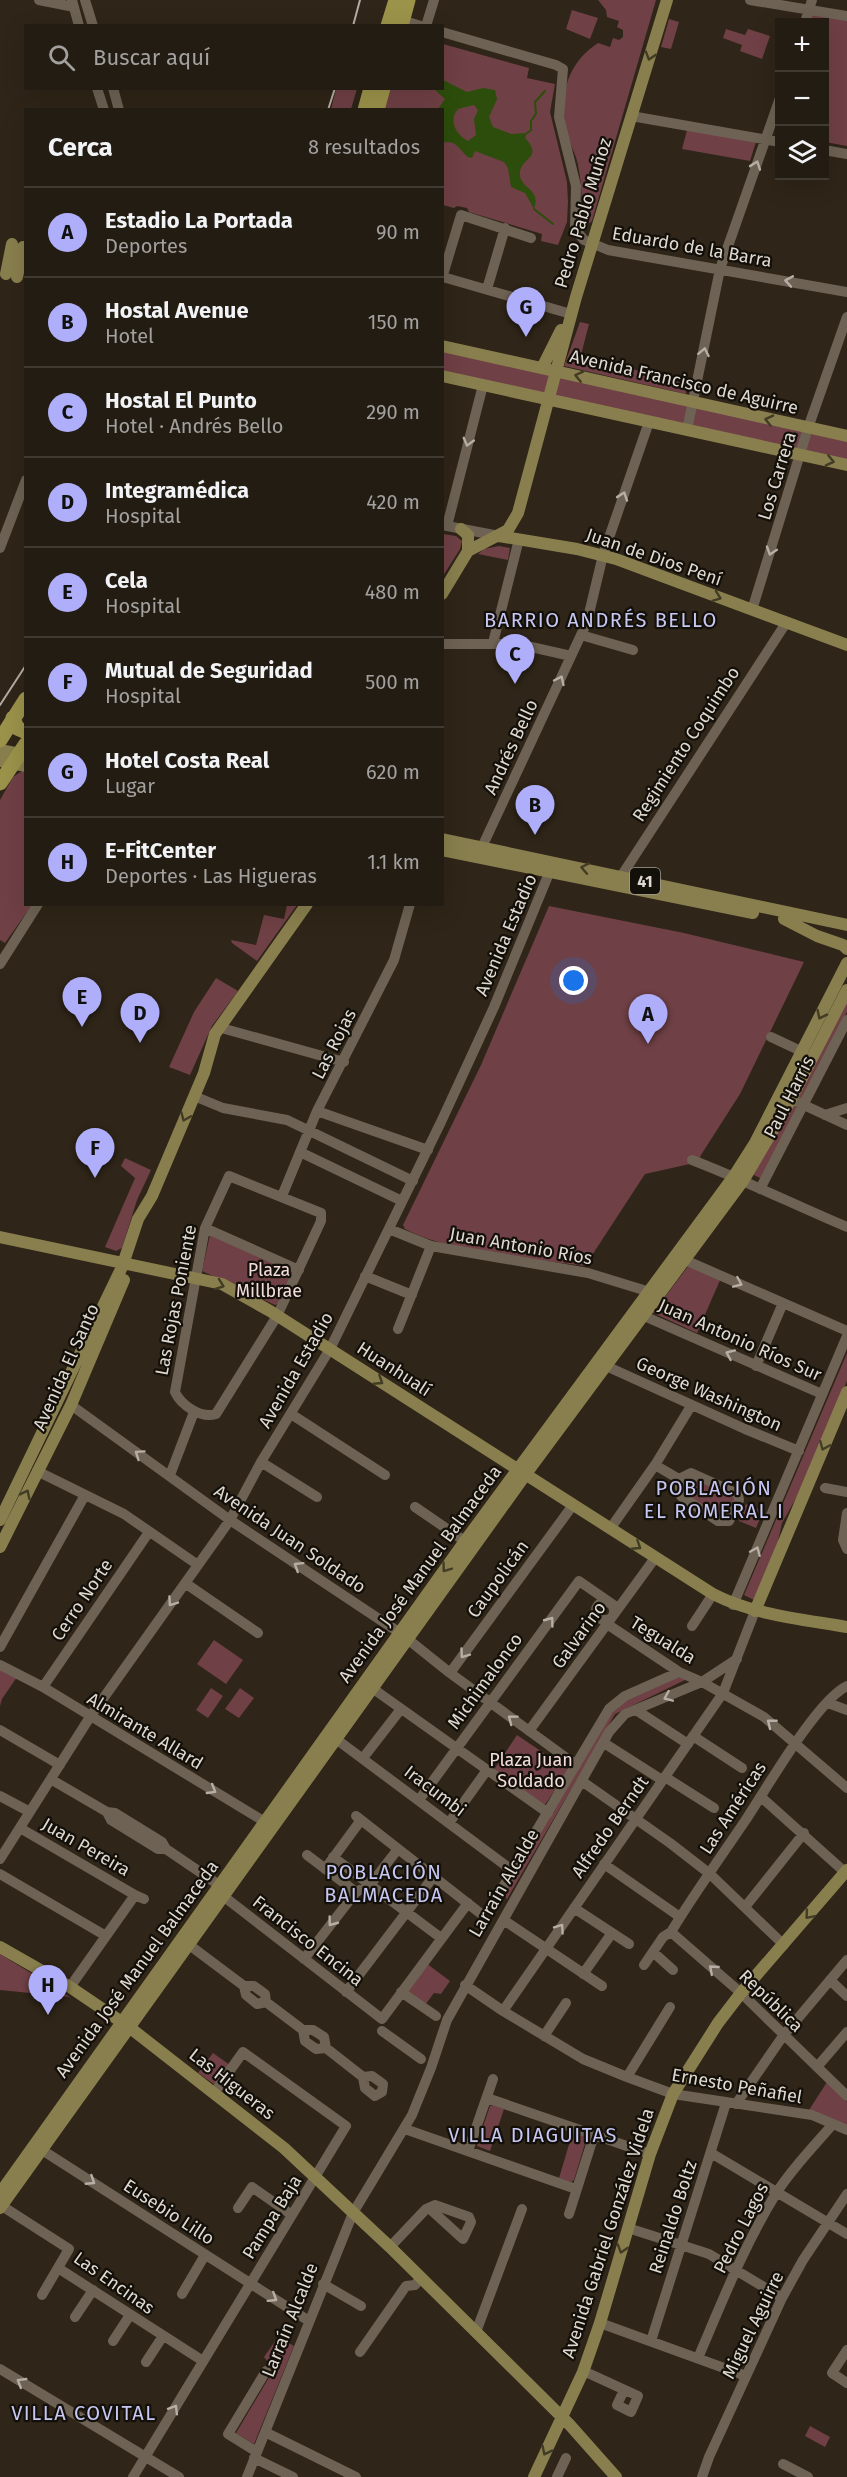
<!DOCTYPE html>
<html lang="es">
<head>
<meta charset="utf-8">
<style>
	:root { --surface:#231c12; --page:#2f2920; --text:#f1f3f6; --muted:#a3a19f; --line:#403a32; --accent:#afaefa }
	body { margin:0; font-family:"Fira Sans",sans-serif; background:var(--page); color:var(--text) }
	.controls { position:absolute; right:18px; top:18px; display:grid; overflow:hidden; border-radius:0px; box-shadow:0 6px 24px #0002 }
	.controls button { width:54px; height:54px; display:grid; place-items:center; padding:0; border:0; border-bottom:2px solid var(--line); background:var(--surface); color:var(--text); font:30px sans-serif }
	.you { position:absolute; left:574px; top:981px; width:21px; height:21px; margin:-15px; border:4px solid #fff; border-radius:50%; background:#1a73e8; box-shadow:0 0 0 9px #1a73e833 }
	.badge { display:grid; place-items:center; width:39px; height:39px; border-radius:50%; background:var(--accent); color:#111; font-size:20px; font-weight:700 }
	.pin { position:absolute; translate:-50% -50px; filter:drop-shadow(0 2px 3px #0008) }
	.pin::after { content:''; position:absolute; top:32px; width:21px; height:18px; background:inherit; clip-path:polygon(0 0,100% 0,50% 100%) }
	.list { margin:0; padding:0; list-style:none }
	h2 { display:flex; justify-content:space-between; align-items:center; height:78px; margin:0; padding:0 24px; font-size:26px }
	h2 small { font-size:20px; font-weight:400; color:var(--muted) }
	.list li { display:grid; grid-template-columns:39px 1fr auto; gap:18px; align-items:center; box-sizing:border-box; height:90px; padding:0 24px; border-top:2px solid var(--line) }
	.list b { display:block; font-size:22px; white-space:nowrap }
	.list p { margin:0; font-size:20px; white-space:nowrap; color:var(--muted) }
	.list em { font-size:20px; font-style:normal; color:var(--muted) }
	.icon { flex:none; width:33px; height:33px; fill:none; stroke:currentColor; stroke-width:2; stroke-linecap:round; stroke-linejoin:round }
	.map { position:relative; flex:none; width:847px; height:2477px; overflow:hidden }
	.search { position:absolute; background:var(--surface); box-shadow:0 6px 24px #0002; left:24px; top:24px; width:420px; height:66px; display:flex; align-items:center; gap:15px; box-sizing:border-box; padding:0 21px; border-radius:0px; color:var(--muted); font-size:22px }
	.panel { position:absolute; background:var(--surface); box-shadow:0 6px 24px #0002; left:24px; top:108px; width:420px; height:798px; border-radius:0px }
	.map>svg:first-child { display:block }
	.green { fill:#6f4045 }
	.water { fill:#2c4d0b; fill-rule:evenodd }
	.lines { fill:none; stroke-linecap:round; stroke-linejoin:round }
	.stream { stroke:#2c4d0b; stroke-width:2 }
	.minor { stroke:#6d6253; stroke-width:10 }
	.major { stroke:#897f4e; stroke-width:12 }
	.highway { stroke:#9b934a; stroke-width:15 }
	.rail { stroke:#b4ada4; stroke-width:2 }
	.oneway { stroke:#423c25 }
	.oneway2 { stroke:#b7afa5 }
	.labels { text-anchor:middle; stroke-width:4.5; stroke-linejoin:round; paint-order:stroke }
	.shield { fill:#130f09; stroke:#a29c95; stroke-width:1.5 }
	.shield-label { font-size:16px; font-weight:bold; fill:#dfd9d1 }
	.street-label { font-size:18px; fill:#dfd9d1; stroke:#130f09 }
	.park-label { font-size:18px; fill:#f3dcdd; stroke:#130f09 }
	.neighbourhood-label { font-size:20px; letter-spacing:1.5px; fill:#c7c7f3; stroke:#130f09 }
</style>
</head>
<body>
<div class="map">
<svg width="847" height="2477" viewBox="0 0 847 2477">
	<rect width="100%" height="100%" fill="#2f2518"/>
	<path class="green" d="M598 0H656L592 221 587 225 581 221C582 202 582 184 578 165 576 154 570 145 567 134 558 98 566 64 598 43L610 47 613 38 619 40 623 37V30L617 27 619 21 607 17 606 10Z
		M572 10 598 18 590 39 566 29Z
		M813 14 847 20V146L825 142 824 22H808Z
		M669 19 679 22 671 49 661 47Z
		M726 29 745 35 748 29 770 36 762 59 740 51 742 45 723 38Z
		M443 44 529 68 527 78 555 84 550 112 567 182 568 202 567 222 558 245 541 241 542 234 469 212 467 208 457 206 454 208 443 205 442 110H384L389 89 442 88Z
		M336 89H357L351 109H331Z
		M687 130 756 142 750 161 682 149Z
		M580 322 589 324 581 355 687 384 686 394 564 366Z
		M443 348 847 440V462L443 371Z
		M443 534 456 536 462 541 460 549 443 576Z
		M499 546 510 548 508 560 478 554 484 549Z
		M25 769 26 904 32 905 5 943 0 940V800L13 777Z
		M287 905H297L257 961 232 943 231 940 256 945 264 915 284 919Z
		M549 906 684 933 804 962 740 1094 701 1155 697 1166 690 1164 645 1174 585 1266C533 1259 450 1253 405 1229L403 1225 481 1065Z
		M216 978 238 991 212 1026 190 1075 169 1067 194 1012Z
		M847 1000V1012L801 1108 762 1179 752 1174Z
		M125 1158 151 1170 137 1200 122 1248 116 1251 105 1247 135 1178 121 1166Z
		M210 1235 290 1270 292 1275 279 1303 275 1305 202 1271Z
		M689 1265 721 1278 697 1333 653 1313Z
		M847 1353V1381L802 1488 782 1523 777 1546 754 1600 744 1595Z
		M690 1477 736 1495 725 1519 683 1493V1489Z
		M746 1504 763 1511 756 1528 739 1521Z
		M214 1640 243 1660 226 1684 197 1664Z
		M0 1669 17 1677 2 1699 0 1706Z
		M677 1677 687 1679 615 1714 507 1899 504 1896 530 1846 606 1719 629 1697Z
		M211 1688 223 1696 208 1718 196 1710Z
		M240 1688 254 1698 239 1718 225 1709Z
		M517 1735 569 1770 544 1806 493 1771Z
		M0 1954 70 1997 0 1990Z
		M426 1963 450 1981 441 1994 434 1993 425 2005 405 1991Z
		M213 2053 230 2065 215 2085 198 2073Z
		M827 2082 847 2102V2126L809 2110Z
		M493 2105 504 2109 490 2151 477 2146V2144L490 2106Z
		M573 2131 587 2137 574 2180 571 2182 559 2178Z
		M278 2337 294 2346 254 2444 236 2433 274 2369 264 2357Z
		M810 2426 830 2437 825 2447 805 2436Z"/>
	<path class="water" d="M443 80 467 92 483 88 495 90 497 99 489 117 493 127 511 134 527 133 525 138C545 159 518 157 520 176 522 189 541 189 534 209L525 193 511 187 508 168 504 162 475 151 472 158 468 157C460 151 456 138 443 143L442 110 438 109 445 99 434 89 442 88ZM474 105 478 110 474 119 476 135 468 141C456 135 448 120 458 109Z"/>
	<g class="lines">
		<path class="stream" d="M527 133 531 130V121L536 114 535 102 545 91
			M534 209 553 224"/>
		<path class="minor" d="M39 0 74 7
			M72 0 79 26
			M85 0 93 26
			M750 0 847 16
			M398 19 421 26
			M805 22 812 0
			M426 26 434 0
			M442 32 556 65 563 69 559 117 576 186 575 229 584 240 608 250 847 292
			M97 88 104 110
			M113 88 119 110
			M631 116 780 142
			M824 150 847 154
			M443 277 571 314
			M442 278 461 215 531 238
			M487 289 505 228
			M687 430 720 269 780 98
			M442 525 499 536
			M447 526 483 385
			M0 548 26 480
			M752 610 808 428 847 317
			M581 635 633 650
			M493 643 519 539
			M442 644H518L571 656
			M482 847 587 622 603 555 649 422
			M622 883V875L786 623
			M0 964 38 904
			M225 1029 344 1062
			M771 1037 803 1052
			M194 1096 223 1108 287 1120 413 1181
			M791 1099 847 1125
			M317 1111 428 1150
			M825 1115 847 1108
			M300 1152 402 1201
			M692 1160C744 1180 795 1205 847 1227
			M229 1176 321 1213V1221L277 1316 216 1414C201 1419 181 1405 175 1392L205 1228Z
			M760 1189 847 1020
			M282 1196 317 1111 394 960 410 904
			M205 1228 299 1270
			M389 1229 431 1246 588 1273 650 1292
			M685 1260 847 1331
			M365 1276 412 1295
			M644 1316 822 1394
			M398 1329 431 1246
			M606 1366 745 1429 799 1451
			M756 1366 783 1303
			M71 1405 230 1520 400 1633 450 1673 576 1765
			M291 1414 385 1475
			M261 1462 317 1497
			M655 1465 679 1479
			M37 1471 124 1514 198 1565
			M691 1473 738 1494 739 1500 729 1521H718L681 1496 679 1479Z
			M170 1475 194 1412
			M825 1488 847 1492
			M415 1507 472 1546
			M847 1513 843 1540 847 1549
			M610 1529 655 1465 691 1406
			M185 1583 258 1633
			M596 1611a9 9 0 1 1 18 0a9 9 0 1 1-18 0Z
			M733 1605 847 1336
			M607 1624 679 1672 702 1682 764 1717 847 1788
			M692 1626 713 1594
			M0 1647 85 1495
			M0 1665 43 1687 270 1825
			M450 1673 573 1505
			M43 1687 149 1532
			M372 1688 548 1813
			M828 1703 847 1710
			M636 1710 688 1744
			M0 1730 60 1765
			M529 1731 655 1558
			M693 1736 742 1768
			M336 1739 513 1871
			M604 1743 662 1780
			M363 1758 401 1709
			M665 1777 714 1808
			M52 1780 107 1812 111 1820 158 1849H166L219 1885
			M583 1782 670 1843 710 1874 784 1945
			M0 1796 30 1812
			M761 1797 847 1874
			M419 1800 579 1581 618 1608
			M107 1812 115 1813 162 1842 166 1849
			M356 1816 480 1913
			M449 1823 487 1770
			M20 1828 135 1895
			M307 1855 356 1892
			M333 1857 441 1938
			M0 1859 90 1717 230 1520 261 1462 330 1349 441 1122 494 1007 552 866
			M604 1864 680 1917
			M325 1869 361 1820
			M0 1874 106 1936
			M218 1892 382 2019 468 1903
			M500 1892 609 1709 625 1696 679 1672
			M745 1907 804 1833
			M574 1908 629 1944
			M505 1921 602 1986
			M671 1932 741 1993 847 2096
			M188 1944 244 1986H254L265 1994 266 2002 257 2004 246 1995 244 1986
			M653 1952 673 1970
			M304 1959 356 1892 370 1885 398 1849
			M644 1965 663 1937 671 1932C694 1894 720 1858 745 1821 765 1791 817 1700 847 1686
			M583 1974 612 1933
			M830 1980 847 1996
			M465 1985 503 2011 583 2059 627 2077 673 2094 812 2115 847 2130
			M70 1987 135 1895 144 1899
			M346 1992 434 1876
			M401 1992 436 2016
			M266 2002 303 2030 305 2041 316 2049 326 2048 324 2037 313 2030H303
			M503 2011 723 1693 755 1611
			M382 2031 421 2059
			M544 2036 566 2003
			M326 2048 363 2077 372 2076 383 2084 382 2092 375 2096 365 2088 363 2077
			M817 2067 847 2032
			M627 2077 670 2007
			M487 2098 650 2154
			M736 2104 783 2036 847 1960
			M405 2129 576 2189
			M42 2150 309 2321
			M468 2151 493 2079
			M711 2153 847 2234
			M2 2206 69 2249 42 2295
			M238 2208 252 2187 292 2215
			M569 2214 594 2135
			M628 2228 709 2254 782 2298
			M390 2247 426 2209 435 2205 469 2217 471 2222 463 2239 429 2208
			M58 2268 203 2361
			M323 2284 361 2306
			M182 2294 205 2255
			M75 2317 93 2290
			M600 2323 746 2376
			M476 2332 522 2209
			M113 2341 130 2315
			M651 2341 726 2103
			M847 2350 832 2373 847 2383
			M360 2352 406 2286 415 2285 421 2278
			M698 2358C722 2302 745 2243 777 2192 793 2167 814 2146 833 2124
			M146 2362 163 2336
			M0 2369 179 2477
			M583 2372 590 2374 638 2396 631 2412 617 2405 624 2390
			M265 2432 356 2477
			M257 2452 228 2434 266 2371
			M254 2458 293 2477
			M783 2464 808 2477
			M133 2477 346 2126 243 2052 214 2093
			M247 2477 353 2213 412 2115 431 2068 447 2020 609 1732 625 1714 702 1682 737 1659
			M557 2477 566 2458
			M702 2477 709 2457 782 2298 803 2260 847 2194"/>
		<path class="major" d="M6 274 12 244
			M17 277 23 247
			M442 346 847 436
			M542 368 561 330
			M442 376 847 465
			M461 529 468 535V551
			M499 536 577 549 616 559 847 645
			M442 594 468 551 508 530 518 513 576 297 667 0
			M0 750 25 755
			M0 761 26 766
			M442 839 847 925
			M442 850 753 913
			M784 919 817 936 843 945 847 949
			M0 1237 222 1284 270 1311 713 1594C754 1615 801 1619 847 1627
			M0 1520 122 1267 138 1219 152 1196 204 1073 215 1034 307 904
			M0 1547 71 1405 124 1280
			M755 1611 847 1392
			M0 1947 70 1987 129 2027 284 2148 390 2247 569 2424 616 2477
			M0 2193 465 1541 734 1176 755 1143 847 963
			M0 2208 531 1467 743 1181 791 1099 847 990
			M534 2477 583 2372 600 2323 650 2154 673 2094 718 2023 741 1993 847 1870"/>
		<path class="highway" d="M388 26 396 0
			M401 26 408 0
			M365 110 371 88
			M377 110 383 88
			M13 718 17 728 26 732
			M0 740 26 699
			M0 783 26 744"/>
		<path class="rail" d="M353 26 360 0
			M328 110 335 88
			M0 705 26 665"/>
	</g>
	<defs><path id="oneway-chevron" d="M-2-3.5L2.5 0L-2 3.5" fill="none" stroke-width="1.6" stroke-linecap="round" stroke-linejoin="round" transform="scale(1.5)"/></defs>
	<g class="oneway">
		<use href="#oneway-chevron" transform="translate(650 56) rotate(107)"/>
		<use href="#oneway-chevron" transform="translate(579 376) rotate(-167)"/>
		<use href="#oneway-chevron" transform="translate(769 420) rotate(-167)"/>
		<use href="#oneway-chevron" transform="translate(830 461) rotate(13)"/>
		<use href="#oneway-chevron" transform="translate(717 597) rotate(20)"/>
		<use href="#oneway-chevron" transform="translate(585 868) rotate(-169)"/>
		<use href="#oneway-chevron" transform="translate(821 1015) rotate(116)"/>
		<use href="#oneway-chevron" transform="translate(185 1117) rotate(113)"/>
		<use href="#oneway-chevron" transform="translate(220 1285) rotate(20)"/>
		<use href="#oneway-chevron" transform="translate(379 1381) rotate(33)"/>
		<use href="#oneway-chevron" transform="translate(824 1446) rotate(113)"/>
		<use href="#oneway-chevron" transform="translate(26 1494) rotate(-64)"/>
		<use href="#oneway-chevron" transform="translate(637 1546) rotate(33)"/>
		<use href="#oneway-chevron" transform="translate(446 1568) rotate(126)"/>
		<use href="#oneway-chevron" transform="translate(809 1915) rotate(130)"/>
		<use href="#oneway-chevron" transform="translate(622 2249) rotate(107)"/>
		<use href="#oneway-chevron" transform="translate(546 2451) rotate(116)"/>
	</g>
	<g class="oneway2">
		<use href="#oneway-chevron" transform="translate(756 165) rotate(-71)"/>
		<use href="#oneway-chevron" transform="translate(789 281) rotate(-170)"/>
		<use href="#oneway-chevron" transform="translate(704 352) rotate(-79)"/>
		<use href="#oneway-chevron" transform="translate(468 442) rotate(105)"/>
		<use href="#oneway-chevron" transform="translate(623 496) rotate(-71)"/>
		<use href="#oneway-chevron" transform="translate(771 551) rotate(108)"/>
		<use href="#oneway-chevron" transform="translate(560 680) rotate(-65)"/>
		<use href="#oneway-chevron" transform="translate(738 1283) rotate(23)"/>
		<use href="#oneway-chevron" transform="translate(730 1354) rotate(-156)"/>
		<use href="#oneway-chevron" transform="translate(139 1454) rotate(-145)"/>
		<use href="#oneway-chevron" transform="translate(756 1551) rotate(-67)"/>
		<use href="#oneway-chevron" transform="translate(298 1566) rotate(-148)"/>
		<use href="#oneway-chevron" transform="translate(172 1602) rotate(125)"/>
		<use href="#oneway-chevron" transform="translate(550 1621) rotate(-53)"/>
		<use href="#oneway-chevron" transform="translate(464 1654) rotate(126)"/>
		<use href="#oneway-chevron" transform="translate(668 1697) rotate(157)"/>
		<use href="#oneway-chevron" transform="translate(512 1719) rotate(-143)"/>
		<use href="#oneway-chevron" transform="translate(771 1723) rotate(-141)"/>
		<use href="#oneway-chevron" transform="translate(212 1790) rotate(31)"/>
		<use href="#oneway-chevron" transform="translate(332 1922) rotate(127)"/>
		<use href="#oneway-chevron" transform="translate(560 1928) rotate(-55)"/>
		<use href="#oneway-chevron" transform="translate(713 1969) rotate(-139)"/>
		<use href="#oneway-chevron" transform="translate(91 2181) rotate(33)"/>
		<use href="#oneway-chevron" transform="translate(273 2298) rotate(32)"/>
		<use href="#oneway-chevron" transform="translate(21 2382) rotate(-149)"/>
		<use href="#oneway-chevron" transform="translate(174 2409) rotate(-59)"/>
	</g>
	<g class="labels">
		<rect class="shield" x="630" y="868" width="30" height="26" rx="4.5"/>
		<g class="shield-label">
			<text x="645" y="887">41</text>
		</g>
		<g class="street-label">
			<text transform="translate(583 213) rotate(-73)" y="6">Pedro Pablo Muñoz</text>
			<text transform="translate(692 247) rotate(10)" y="6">Eduardo de la Barra</text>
			<text transform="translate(684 382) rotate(13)" y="6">Avenida Francisco de Aguirre</text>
			<text transform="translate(777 476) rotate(-73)" y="6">Los Carrera</text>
			<text transform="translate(654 557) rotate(19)" y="6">Juan de Dios Pení</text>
			<text transform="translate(686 744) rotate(-57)" y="6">Regimiento Coquimbo</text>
			<text transform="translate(511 747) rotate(-65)" y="6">Andrés Bello</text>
			<text transform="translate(506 935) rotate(-67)" y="6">Avenida Estadio</text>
			<text transform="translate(334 1044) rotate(-63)" y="6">Las Rojas</text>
			<text transform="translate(789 1097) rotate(-63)" y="6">Paul Harris</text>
			<text transform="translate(521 1246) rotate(10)" y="6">Juan Antonio Ríos</text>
			<text transform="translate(176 1300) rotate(-79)" y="6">Las Rojas Poniente</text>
			<text transform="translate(740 1340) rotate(24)" y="6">Juan Antonio Ríos Sur</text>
			<text transform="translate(66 1367) rotate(-66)" y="6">Avenida El Santo</text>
			<text transform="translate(394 1369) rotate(33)" y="6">Huanhualí</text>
			<text transform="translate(296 1370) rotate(-60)" y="6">Avenida Estadio</text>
			<text transform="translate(709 1394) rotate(24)" y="6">George Washington</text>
			<text transform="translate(290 1539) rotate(34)" y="6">Avenida Juan Soldado</text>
			<text transform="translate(420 1574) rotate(-54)" y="6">Avenida José Manuel Balmaceda</text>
			<text transform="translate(498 1579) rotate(-54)" y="6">Caupolicán</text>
			<text transform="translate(82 1600) rotate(-56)" y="6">Cerro Norte</text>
			<text transform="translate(579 1635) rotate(-54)" y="6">Galvarino</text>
			<text transform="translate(663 1640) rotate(32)" y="6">Tegualda</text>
			<text transform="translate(485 1681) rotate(-54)" y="6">Michimalonco</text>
			<text transform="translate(145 1731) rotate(31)" y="6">Almirante Allard</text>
			<text transform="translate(435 1791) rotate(37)" y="6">Iracumbi</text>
			<text transform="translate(733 1808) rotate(-57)" y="6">Las Américas</text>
			<text transform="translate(610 1827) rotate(-55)" y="6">Alfredo Berndt</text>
			<text transform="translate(86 1847) rotate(30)" y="6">Juan Pereira</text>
			<text transform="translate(504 1883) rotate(-60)" y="6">Larraín Alcalde</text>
			<text transform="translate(308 1941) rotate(38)" y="6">Francisco Encina</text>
			<text transform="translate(137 1969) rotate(-54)" y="6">Avenida José Manuel Balmaceda</text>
			<text transform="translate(771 2001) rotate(44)" y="6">República</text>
			<text transform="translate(232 2084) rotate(38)" y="6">Las Higueras</text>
			<text transform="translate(737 2086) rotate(10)" y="6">Ernesto Peñafiel</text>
			<text transform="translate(169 2212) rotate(33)" y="6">Eusebio Lillo</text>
			<text transform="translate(272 2217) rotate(-58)" y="6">Pampa Baja</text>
			<text transform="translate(673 2217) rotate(-72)" y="6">Reinaldo Boltz</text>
			<text transform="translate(741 2228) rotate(-63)" y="6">Pedro Lagos</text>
			<text transform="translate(608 2233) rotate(-72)" y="6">Avenida Gabriel González Videla</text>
			<text transform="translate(114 2283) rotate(35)" y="6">Las Encinas</text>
			<text transform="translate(290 2320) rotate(-68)" y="6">Larraín Alcalde</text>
			<text transform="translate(753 2325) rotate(-64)" y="6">Miguel Aguirre</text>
		</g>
		<g class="park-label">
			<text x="269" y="1276">Plaza<tspan x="269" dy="21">Millbrae</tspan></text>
			<text x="531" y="1766">Plaza Juan<tspan x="531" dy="21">Soldado</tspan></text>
		</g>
		<g class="neighbourhood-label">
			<text x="601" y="627">BARRIO ANDRÉS BELLO</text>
			<text x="714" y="1495">POBLACIÓN<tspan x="714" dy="23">EL ROMERAL I</tspan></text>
			<text x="384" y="1879">POBLACIÓN<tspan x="384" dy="23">BALMACEDA</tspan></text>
			<text x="533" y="2142">VILLA DIAGUITAS</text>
			<text x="84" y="2420">VILLA COVITAL</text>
		</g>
	</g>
</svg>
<div class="controls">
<button>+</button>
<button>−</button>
<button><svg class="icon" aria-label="layers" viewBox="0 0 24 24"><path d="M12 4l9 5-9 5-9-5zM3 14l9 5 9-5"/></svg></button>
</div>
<div class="you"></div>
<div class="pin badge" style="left:648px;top:1044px">A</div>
<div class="pin badge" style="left:535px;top:835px">B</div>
<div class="pin badge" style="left:515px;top:684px">C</div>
<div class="pin badge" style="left:140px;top:1043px">D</div>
<div class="pin badge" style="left:82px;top:1027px">E</div>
<div class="pin badge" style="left:95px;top:1178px">F</div>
<div class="pin badge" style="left:526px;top:337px">G</div>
<div class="pin badge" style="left:48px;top:2015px">H</div>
<div class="search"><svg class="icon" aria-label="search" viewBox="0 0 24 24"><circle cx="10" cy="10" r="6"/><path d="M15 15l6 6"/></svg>Buscar aquí</div>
<section class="panel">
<h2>Cerca<small>8 resultados</small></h2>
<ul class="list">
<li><span class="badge">A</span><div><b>Estadio La Portada</b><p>Deportes</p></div><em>90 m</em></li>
<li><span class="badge">B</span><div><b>Hostal Avenue</b><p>Hotel</p></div><em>150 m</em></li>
<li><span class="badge">C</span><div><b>Hostal El Punto</b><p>Hotel · Andrés Bello</p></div><em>290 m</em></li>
<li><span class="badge">D</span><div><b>Integramédica</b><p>Hospital</p></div><em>420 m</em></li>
<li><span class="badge">E</span><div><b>Cela</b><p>Hospital</p></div><em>480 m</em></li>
<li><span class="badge">F</span><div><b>Mutual de Seguridad</b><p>Hospital</p></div><em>500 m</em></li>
<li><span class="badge">G</span><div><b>Hotel Costa Real</b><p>Lugar</p></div><em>620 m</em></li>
<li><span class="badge">H</span><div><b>E-FitCenter</b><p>Deportes · Las Higueras</p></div><em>1.1 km</em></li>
</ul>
</section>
</div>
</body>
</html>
